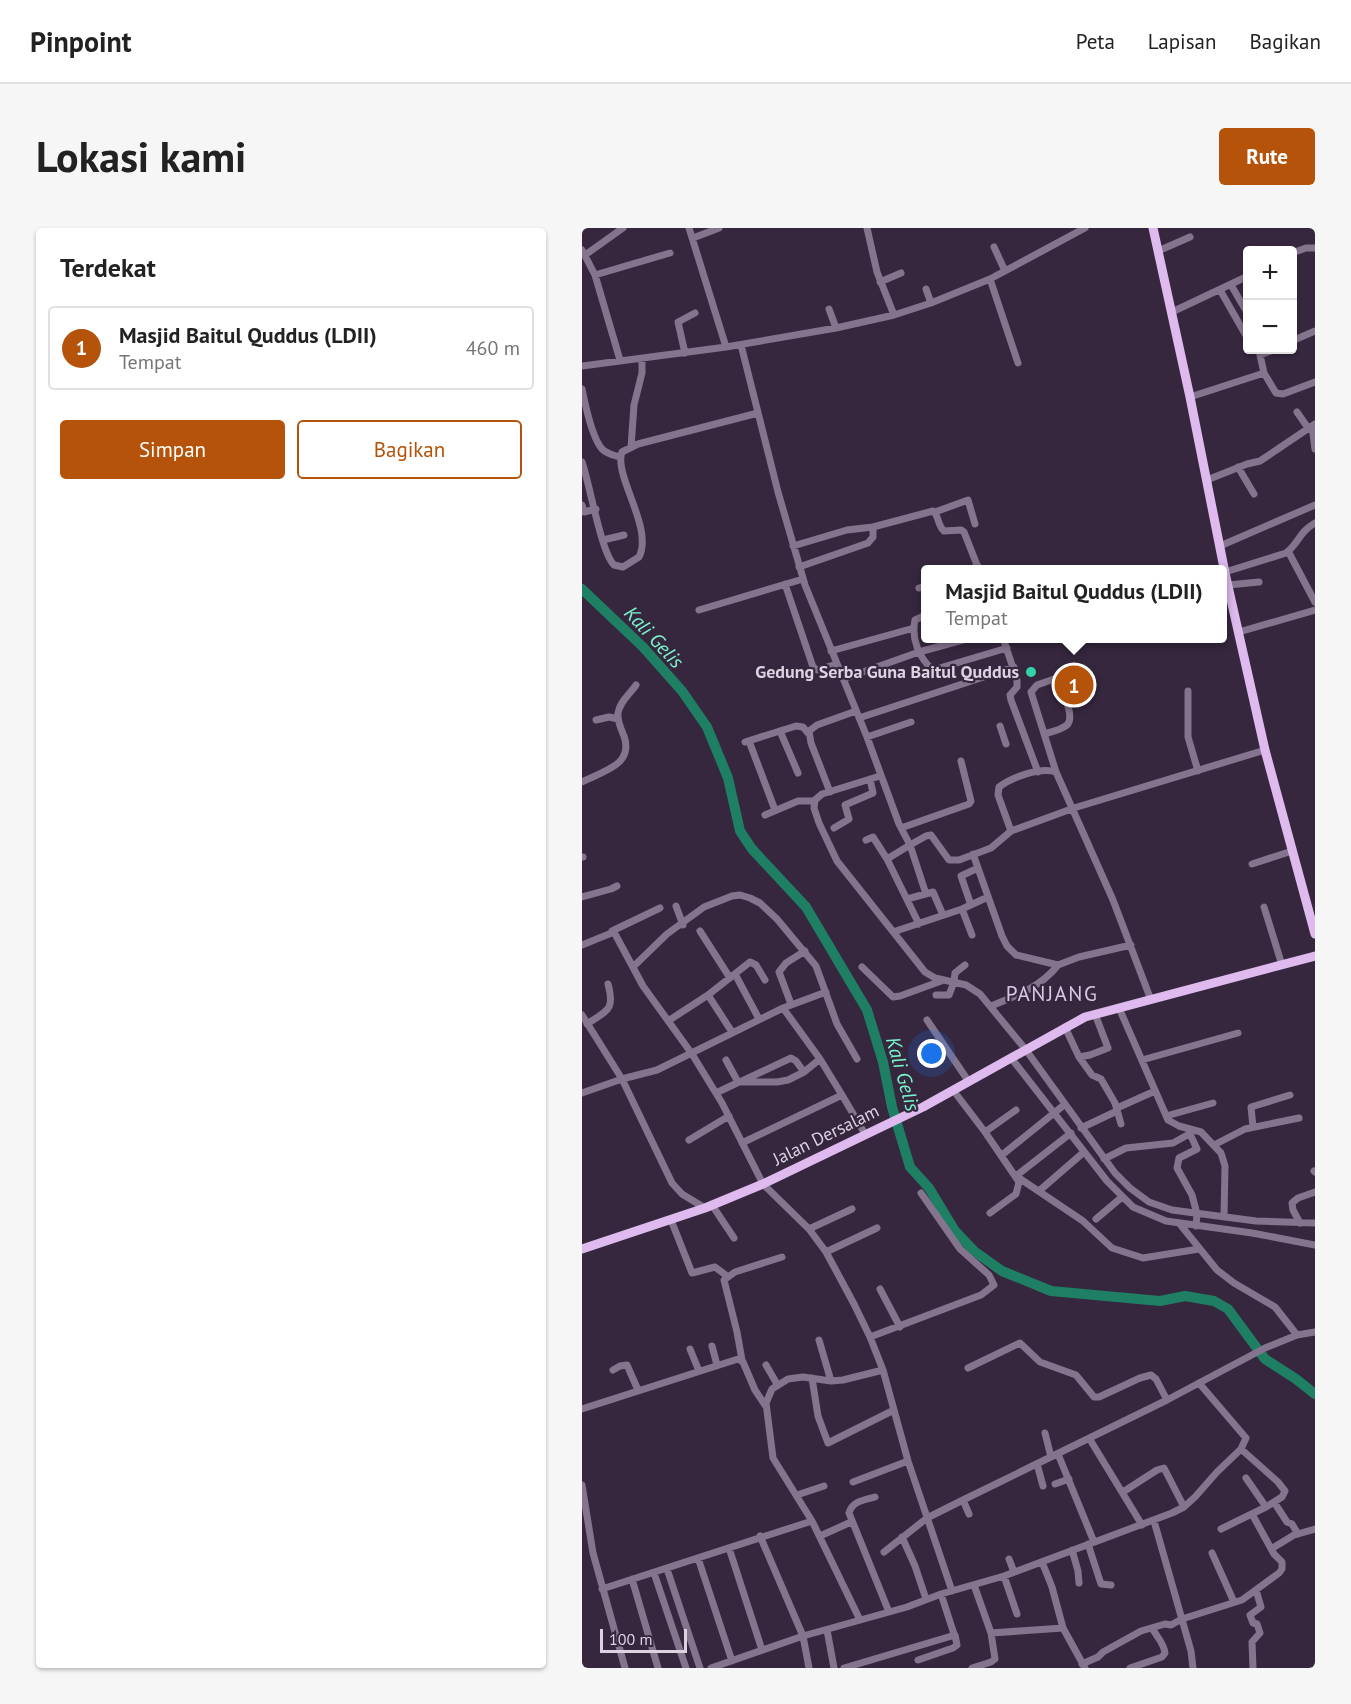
<!DOCTYPE html>
<html lang="id">
<head>
<meta charset="utf-8">
<style>
	:root { --surface:#fff; --page:#f6f6f6; --text:#222; --muted:#767676; --line:#e0e0e0; --accent:#b45309 }
	body { margin:0; font-family:"PT Sans",sans-serif; background:var(--page); color:var(--text) }
	.controls { position:absolute; right:18px; top:18px; display:grid; overflow:hidden; border-radius:6px; box-shadow:0 2px 4px #0004 }
	.controls button { width:54px; height:54px; display:grid; place-items:center; padding:0; border:0; border-bottom:2px solid var(--line); background:var(--surface); color:var(--text); font:30px sans-serif }
	.scale { position:absolute; left:18px; bottom:15px; width:87px; box-sizing:border-box; padding-left:6px; border:3px solid #dcd2e1; border-top:0; font-size:16px; line-height:21px; white-space:nowrap; color:#dcd2e1; -webkit-text-stroke:4px #36273e; paint-order:stroke }
	.you { position:absolute; left:350px; top:826px; width:21px; height:21px; margin:-15px; border:4px solid #fff; border-radius:50%; background:#1a73e8; box-shadow:0 0 0 9px #1a73e833 }
	.badge { display:grid; place-items:center; width:39px; height:39px; border-radius:50%; background:var(--accent); color:#fff; font-size:20px; font-weight:700 }
	.pin { position:absolute; translate:-50% -50%; border:3px solid #fff; box-shadow:0 2px 6px #0006 }
	.popup { position:absolute; left:339px; top:337px; width:306px; height:78px; box-sizing:border-box; display:grid; place-content:center; border-radius:6px; background:var(--surface); filter:drop-shadow(0 2px 4px #0005); font-size:20px; white-space:nowrap; color:var(--muted) }
	.popup b { font-size:22px; color:var(--text) }
	.popup::after { content:''; position:absolute; left:50%; top:100%; margin-left:-12px; border:12px solid transparent; border-top-color:var(--surface) }
	.list { margin:0; padding:0; list-style:none }
	h2 { display:flex; justify-content:space-between; align-items:center; height:78px; margin:0; padding:0 24px; font-size:26px }
	h2 small { font-size:20px; font-weight:400; color:var(--muted) }
	.list li { display:grid; grid-template-columns:39px 1fr auto; gap:18px; align-items:center; box-sizing:border-box; height:84px; margin:0 12px 12px; padding:0 12px; border:2px solid var(--line); border-radius:6px }
	.list b { display:block; font-size:22px; white-space:nowrap }
	.list p { margin:0; font-size:20px; white-space:nowrap; color:var(--muted) }
	.list em { font-size:20px; font-style:normal; color:var(--muted) }
	.actions { display:flex; gap:12px; padding:18px 24px }
	.actions a { flex:1; padding:14px 0; border:2px solid var(--accent); border-radius:6px; text-align:center; font-size:21px; color:var(--accent) }
	.actions .main { background:var(--accent); color:#fff }
	.map { position:relative; flex:none; width:733px; height:1440px; overflow:hidden; border-radius:6px }
	header { display:flex; align-items:center; gap:36px; box-sizing:border-box; height:84px; padding:0 30px; background:var(--surface); border-bottom:2px solid var(--line) }
	header strong { font-size:28px }
	nav { display:flex; gap:33px; margin-inline-start:auto; font-size:21px }
	.intro { display:flex; align-items:center; justify-content:space-between; box-sizing:border-box; height:144px; padding:0 36px }
	h1 { margin:0; font-size:42px }
	.button { padding:15px 27px; border-radius:6px; background:var(--accent); color:#fff; font-size:21px; font-weight:700 }
	main { display:flex; gap:36px; padding:0 36px }
	aside { flex:1; background:var(--surface); border-radius:6px; box-shadow:0 2px 4px #0004 }
	.map>svg:first-child { display:block }
	.lines { fill:none; stroke-linecap:round; stroke-linejoin:round }
	.river { stroke:#1e7f64; stroke-width:10 }
	.minor { stroke:#85748e; stroke-width:7 }
	.major { stroke:#debaef; stroke-width:9 }
	.poi-dot { fill:#31d4a9; stroke:#36273e; stroke-width:2 }
	.labels { text-anchor:middle; stroke-width:4.5; stroke-linejoin:round; paint-order:stroke }
	.poi-label { font-size:18px; font-weight:bold; fill:#dcd2e1; stroke:#36273e; text-anchor:end }
	.street-label { font-size:18px; fill:#dcd2e1; stroke:#36273e }
	.water-label { font-size:20px; font-style:italic; fill:#78f5cd; stroke:#36273e }
	.quarter-label { font-size:21px; letter-spacing:1.5px; fill:#dac7e4; stroke:#36273e }
</style>
</head>
<body>
<header>
<strong>Pinpoint</strong>
<nav><a>Peta</a><a>Lapisan</a><a>Bagikan</a></nav>
</header>
<div class="intro"><h1>Lokasi kami</h1><a class="button">Rute</a></div>
<main>
<aside>
<h2>Terdekat<small></small></h2>
<ul class="list">
<li><span class="badge">1</span><div><b>Masjid Baitul Quddus (LDII)</b><p>Tempat</p></div><em>460 m</em></li>
</ul>
<div class="actions"><a class="main">Simpan</a><a>Bagikan</a></div>
</aside>
<div class="map">
<svg width="733" height="1440" viewBox="0 0 733 1440">
	<rect width="100%" height="100%" fill="#36273e"/>
	<g class="lines">
		<path class="river" d="M0 361 61 419 100 463 125 499 146 550 158 603 170 621 224 679 285 782 301 834 310 879 328 939 347 960 373 1003 392 1023 420 1043 469 1063 578 1073 603 1068 632 1073 646 1081 683 1131 714 1151 733 1166"/>
		<path class="minor" d="M107 0 144 119
			M285 0 295 44 312 87
			M111 10 137 0
			M412 19 423 43
			M0 22 13 47 38 132
			M576 23 608 9
			M710 25 724 20H733
			M3 27 41 0
			M13 47 88 25
			M408 51 436 135
			M298 54 319 45
			M649 57 666 86
			M344 61 349 75
			M638 62 666 111
			M247 81 254 100
			M590 84 666 48
			M710 113 733 103
			M159 117 196 264 223 357 285 509 317 596 328 617 344 608 349 607 367 632H377L409 620 429 603 492 580 683 522
			M691 122 678 127 682 145 694 165 701 166 733 154
			M103 125 96 94 113 85
			M0 138 144 119 254 100 312 87 349 75 408 51 503 0
			M0 161C3 176 10 210 20 221 25 226 31 227 38 229
			M608 169 682 145
			M715 184 726 200
			M730 198 733 221
			M49 219 52 177 60 145V131
			M0 234C8 257 19 324 32 337L41 339 57 329C72 300 31 247 40 224L56 216 176 185
			M656 239 672 266
			M625 252 665 236 678 233 733 196
			M0 277 2 284 14 281
			M353 284 386 272 393 296
			M21 312 42 307
			M211 318 265 302 291 299 351 283C357 287 355 297 362 303L379 302 382 304 397 342
			M638 318 733 277
			M706 323 733 374
			M217 339 286 315 291 309V299
			M387 342 396 338
			M640 345 704 325C717 315 717 304 733 295
			M203 356 231 439 235 442 255 436
			M646 357 677 354
			M337 360 344 358
			M117 382 221 351
			M344 387 333 392C329 411 337 430 351 442L425 420
			M657 404 733 382
			M421 410 435 452V459L428 467 429 472 456 544
			M249 423 332 400
			M261 451 337 424 388 410
			M606 463V509L616 543
			M277 490 432 439
			M14 492 27 489 36 491
			M418 498 424 516
			M198 503 216 545
			M462 506C469 504 479 502 485 497 494 489 479 460 476 451
			M285 509 329 494
			M167 513 193 582
			M163 514 214 498 221 499 226 505
			M474 544 449 464 455 457 495 443
			M298 548 240 566 233 572 232 580 237 595 255 633 343 744 353 750 384 757 398 766 444 822 533 945 548 960 567 974 590 982 674 993 733 995
			M0 554C21 543 52 537 42 508 39 501 35 493 36 485 38 473 48 466 54 457
			M248 564 229 515 227 503 235 497 274 483
			M183 587 216 573H232
			M252 600 267 591 263 577 291 565 288 551
			M319 600 387 576 389 573 379 533
			M429 603 416 567 417 559C430 549 458 539 474 544L531 672 569 772
			M284 612 291 609 305 631
			M391 626 420 708 425 718 434 727 476 737 497 729 549 717
			M0 629H1
			M670 636 710 623
			M0 669 29 661 35 658
			M325 671 351 664 361 687
			M389 677 379 648 396 640
			M94 678 101 697
			M682 679 700 737
			M380 681 390 707
			M337 696 305 631 328 617 344 666
			M30 703 78 680
			M118 703 148 750
			M311 704 380 681 406 669
			M0 717 32 704 61 758 110 826 140 875 181 956 227 1001 244 1024 272 1076 288 1109 301 1142 326 1233 370 1363
			M52 738 85 706 122 679 150 668 158 667 168 670 178 675 195 691 234 738 255 796 275 831
			M280 739 311 769 318 768 362 752
			M153 746 177 791
			M126 767 150 804
			M354 767H367L372 754 373 745 383 737
			M209 776 197 744 204 735 223 723
			M409 778C434 768 459 759 476 737
			M201 780 238 831
			M537 780 586 892 597 898 619 904 639 925 643 938 642 989
			M0 787 40 851 90 955 100 966 123 980
			M345 792 387 854
			M86 793 126 767 168 734 174 737 183 752
			M5 796C26 782 33 782 26 756
			M483 799 497 829 508 827 526 820 513 786
			M497 829 510 847 519 851 533 875 539 896
			M430 831 525 953 551 979 584 993 670 1005 733 1017
			M144 832 156 854
			M560 832 656 805
			M160 853 209 830 214 833 222 844
			M371 862 403 904 437 954 434 966 408 985
			M0 865 40 851 75 842 201 780 244 764
			M134 865 157 854H195L206 852 222 844 238 831 260 867
			M535 880 573 863
			M584 888 631 875
			M671 899 669 879 708 867
			M499 900 535 883
			M403 904 434 882
			M489 905 434 948 501 993 530 1020 561 1030 617 1021
			M608 906 615 921 597 930 595 940 610 967 615 986 614 998
			M107 912 147 888
			M160 915 260 867 283 906
			M632 917 663 901 717 890
			M420 927 482 877
			M522 931 544 920 591 915 609 905
			M732 943 733 944
			M457 963 502 924
			M130 977 152 1010
			M514 991 540 969
			M89 992 110 1045 133 1039 145 1048
			M597 995 635 1042 652 1055 693 1079 715 1107
			M718 995 711 982 710 975 716 970 733 964
			M227 1001 270 981
			M244 1024 295 1000
			M298 1061 318 1099
			M288 1109 399 1067 412 1057 407 1047 378 1021 339 965
			M237 1112 249 1153
			M130 1118 135 1137
			M108 1121 117 1143
			M160 1132 155 1104 142 1052 153 1044 200 1029
			M184 1137 195 1156
			M386 1140 438 1115 458 1134 494 1147 512 1169H517L558 1150 569 1147 574 1151 585 1172
			M31 1142 38 1138 45 1137 56 1162
			M230 1150 236 1188 246 1215 312 1182
			M0 1181 156 1131 161 1134 173 1162 183 1177
			M463 1205 469 1229
			M507 1210 560 1297
			M659 1221 696 1254 703 1263 700 1269 684 1279
			M476 1226 512 1314
			M455 1236 461 1258
			M271 1254 326 1233
			M473 1256 487 1251
			M0 1257 11 1325 43 1440
			M541 1264 575 1242 582 1240 602 1279
			M215 1267 242 1258
			M293 1269C283 1272 270 1273 267 1285L307 1384
			M381 1272 387 1286
			M692 1274 705 1294 710 1296 716 1306
			M572 1293 609 1423 611 1440
			M639 1301 684 1279 664 1250
			M178 1308 221 1408 227 1440
			M238 1308 269 1294
			M320 1309 333 1338 344 1371
			M506 1316 519 1356 529 1357
			M147 1320 180 1422
			M689 1321 712 1307 733 1301
			M490 1322 496 1343 497 1355
			M302 1324 345 1290 381 1272 585 1172 683 1120 715 1107 733 1104
			M630 1325 652 1374
			M116 1330 150 1433
			M427 1331 432 1344
			M460 1334 470 1359 481 1400
			M85 1341 118 1440
			M72 1345 104 1440
			M422 1348 435 1386
			M50 1351 76 1440
			M392 1357 409 1405 481 1400 503 1440
			M20 1361 230 1293
			M359 1366 372 1406
			M278 1392 230 1293 191 1230 184 1175 190 1161 206 1151 221 1149 249 1153 261 1152 301 1142
			M245 1402 252 1440
			M500 1436 516 1429 521 1424 559 1403 583 1396 589 1397 600 1391 660 1372 697 1345 700 1341V1334L692 1326 670 1286
			M129 1440 221 1408 325 1379 359 1366 422 1348 590 1285 602 1279 613 1269 635 1244 659 1221 664 1210 617 1155
			M262 1440 373 1407 375 1417 371 1420 336 1432
			M390 1440 409 1434 413 1431 409 1405
			M548 1440 580 1429 583 1425C582 1415 575 1409 570 1400
			M671 1440 670 1414 678 1405 675 1396 671 1395 668 1387 679 1379 674 1362"/>
		<path class="major" d="M571 0 608 169 643 345 683 522 733 706
			M0 1021 123 980 181 956 341 879 503 789 733 728"/>
	</g>
	<circle class="poi-dot" cx="449" cy="444" r="6"/>
	<g class="labels">
		<g class="poi-label">
			<text x="437" y="450">Gedung Serba Guna Baitul Quddus</text>
		</g>
		<g class="street-label">
			<text transform="translate(244 907) rotate(-26)" y="6">Jalan Dersalam</text>
		</g>
		<g class="water-label">
			<text transform="translate(72 409) rotate(47)" y="7">Kali Gelis</text>
			<text transform="translate(321 846) rotate(74)" y="7">Kali Gelis</text>
		</g>
		<g class="quarter-label">
			<text x="470" y="773">PANJANG</text>
		</g>
	</g>
</svg>
<div class="controls">
<button>+</button>
<button>−</button>
</div>
<div class="scale">100 m</div>
<div class="you"></div>
<div class="pin badge" style="left:492px;top:457px">1</div>
<div class="popup"><b>Masjid Baitul Quddus (LDII)</b>Tempat</div>
</div>
</main>
</body>
</html>
